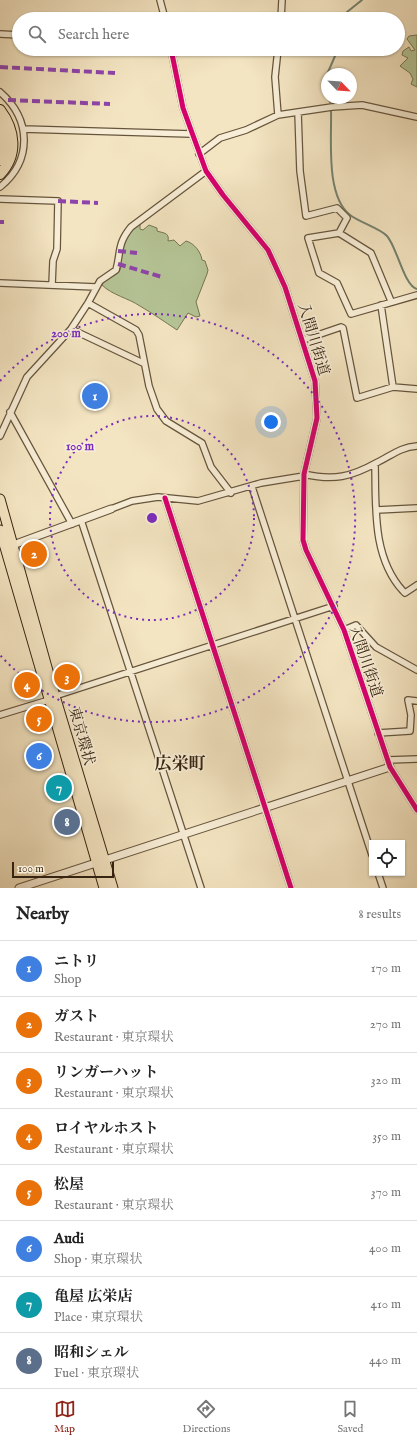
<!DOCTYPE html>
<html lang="en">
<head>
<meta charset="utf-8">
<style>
	:root { --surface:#fff; --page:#f6f6f6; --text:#222; --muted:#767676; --line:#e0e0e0; --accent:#8f2418 }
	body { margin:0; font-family:"IM FELL English","Noto Serif JP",serif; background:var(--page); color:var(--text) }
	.controls { position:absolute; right:12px; bottom:12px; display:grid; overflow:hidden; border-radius:0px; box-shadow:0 1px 3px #0004 }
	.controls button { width:36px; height:36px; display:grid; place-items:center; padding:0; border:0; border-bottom:1px solid var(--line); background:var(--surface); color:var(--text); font:20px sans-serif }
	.compass { position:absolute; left:321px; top:68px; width:36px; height:36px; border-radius:50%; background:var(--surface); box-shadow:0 1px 3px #0004; rotate:115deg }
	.scale { position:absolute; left:12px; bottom:10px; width:102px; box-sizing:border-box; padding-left:4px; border:2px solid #372511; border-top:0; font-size:11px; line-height:14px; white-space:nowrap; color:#372511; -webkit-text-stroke:3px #f8eed7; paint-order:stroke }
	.you { position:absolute; left:271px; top:422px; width:14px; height:14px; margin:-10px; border:3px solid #fff; border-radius:50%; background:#1a73e8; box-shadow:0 0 0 6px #1a73e833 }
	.badge { display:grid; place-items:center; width:26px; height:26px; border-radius:50%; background:var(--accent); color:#fff; font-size:13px; font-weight:700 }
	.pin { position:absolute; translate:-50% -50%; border:2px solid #fff; box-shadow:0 1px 4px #0006 }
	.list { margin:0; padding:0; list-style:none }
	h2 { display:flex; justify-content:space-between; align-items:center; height:52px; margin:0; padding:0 16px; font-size:17px }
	h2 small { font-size:13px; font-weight:400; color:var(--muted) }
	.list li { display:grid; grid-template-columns:26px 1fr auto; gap:12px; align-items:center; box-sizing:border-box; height:56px; padding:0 16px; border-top:1px solid var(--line) }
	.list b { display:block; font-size:15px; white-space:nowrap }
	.list p { margin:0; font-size:13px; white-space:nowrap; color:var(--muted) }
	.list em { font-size:13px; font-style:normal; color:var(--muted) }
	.icon { flex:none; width:22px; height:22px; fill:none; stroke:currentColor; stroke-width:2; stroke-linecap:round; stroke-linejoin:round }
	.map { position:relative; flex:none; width:417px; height:888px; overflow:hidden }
	.search { position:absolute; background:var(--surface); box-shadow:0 1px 3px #0004; left:12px; right:12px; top:12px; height:44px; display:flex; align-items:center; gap:10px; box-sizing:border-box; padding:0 14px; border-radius:22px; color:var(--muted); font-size:15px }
	.sheet { height:500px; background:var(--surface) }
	nav { display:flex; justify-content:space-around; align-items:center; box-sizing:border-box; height:56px; border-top:1px solid var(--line); background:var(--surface); font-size:11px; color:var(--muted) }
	nav a { display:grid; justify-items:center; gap:2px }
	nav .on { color:var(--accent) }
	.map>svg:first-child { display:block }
	.green { fill:#b6c697; stroke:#767654 }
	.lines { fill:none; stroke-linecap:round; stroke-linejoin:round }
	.stream { stroke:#74826f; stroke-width:2 }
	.minor-casing { stroke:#66553d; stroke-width:8 }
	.tertiary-casing { stroke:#66553d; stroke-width:9 }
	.trunk-casing { stroke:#372511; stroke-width:11 }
	.motorway-casing { stroke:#372511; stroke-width:12 }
	.minor { stroke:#f8eed7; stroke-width:5.5 }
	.tertiary { stroke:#f8eed7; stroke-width:7 }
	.trunk { stroke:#f4e5c2; stroke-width:9 }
	.motorway { stroke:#f4e5c2; stroke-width:10 }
	.quiet { stroke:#8e44ad; stroke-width:4; stroke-dasharray:8 4; stroke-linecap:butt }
	.cycleway-casing { stroke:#f8eed7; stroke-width:8 }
	.cycleway { stroke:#d6006c; stroke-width:5 }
	.ring { fill:none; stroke:#7b2cbf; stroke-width:2; stroke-dasharray:2 4 }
	.labels { text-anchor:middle; stroke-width:3.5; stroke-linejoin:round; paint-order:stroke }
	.street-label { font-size:15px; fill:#372511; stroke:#f8eed7 }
	.quarter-label { font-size:17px; font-weight:bold; fill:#372511; stroke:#f8eed7 }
	.centre { fill:#7b2cbf; stroke:#f8eed7; stroke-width:2 }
	.ring-label { font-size:12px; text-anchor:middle; font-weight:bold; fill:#7b2cbf; stroke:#f8eed7; stroke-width:3.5; stroke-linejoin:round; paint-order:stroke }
</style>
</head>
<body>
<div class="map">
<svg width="417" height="888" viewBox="0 0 417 888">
	<rect width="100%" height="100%" fill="#f4e5c2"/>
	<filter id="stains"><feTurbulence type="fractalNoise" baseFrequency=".005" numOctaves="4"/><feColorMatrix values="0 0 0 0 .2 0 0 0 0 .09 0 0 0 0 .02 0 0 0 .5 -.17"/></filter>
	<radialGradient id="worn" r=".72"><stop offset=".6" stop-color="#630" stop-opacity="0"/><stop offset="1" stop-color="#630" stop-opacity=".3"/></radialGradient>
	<path class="green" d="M417 35V87L411 84 413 79 410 73 400 66 408 58 402 55 403 51 409 47 411 51 415 50 407 39 409 36Z
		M140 223V229L143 230 149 225 157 228V231C162 233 170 232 168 241L174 240 180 246 186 241C194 243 201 252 202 260L205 261 208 270 207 274 196 302 200 316 196 317 188 313 177 330C165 322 152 313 140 306 128 298 112 295 102 285 105 277 117 277 120 270 122 265 120 256 121 250L117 248 121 236 131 224Z"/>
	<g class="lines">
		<path class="stream" d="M344 19 347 12 362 0
			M327 95 323 84 338 49
			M328 98 330 102
			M331 109C332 138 325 195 350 215 359 222 381 229 387 236 397 247 404 286 417 289"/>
		<g class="minor-casing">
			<path id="minor" d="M160 0 165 19
				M281 19 282 0
				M0 34 19 35
				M171 49 183 108 206 171 223 195 268 250 285 287 315 381 317 418 304 474 303 540 306 550 344 630 390 767 417 810
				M278 49 275 77 278 115
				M0 92C31 119 33 160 0 187
				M298 112 300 171 306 216 337 208 347 218 339 233
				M23 129 191 134
				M199 154 220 138 246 130 278 115 332 107 362 105 417 117
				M0 199 58 201 57 249 53 261 52 285
				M0 283 96 287
				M391 301 371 253 339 233 308 238 319 273 337 283 351 314 417 295
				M88 303 136 330 139 335 149 386 157 409 166 421 202 443 211 467 231 493
				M381 305 393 387
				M71 329 143 363
				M303 340 341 327 343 328 357 398 393 387 417 389
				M10 412 72 524
				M0 436 27 377 71 329 88 303 100 281 116 270C121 252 117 244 131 227L206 171
				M375 464C376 507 372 557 403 591L405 593 417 585
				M304 474C334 481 351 477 378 462 392 455 401 447 417 446
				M252 487 372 855
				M165 498 291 888
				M111 509 132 501 158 497 198 501 261 483 304 476
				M377 510 417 508
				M81 520 201 888
				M344 630 356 625 376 647 417 670
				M55 696 334 606
				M0 715 49 700
				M378 733 410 731 411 715 408 700 417 701
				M388 760 417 759
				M378 873 383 888"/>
		</g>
		<g class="tertiary-casing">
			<path id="tertiary" d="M13 545 111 509
				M19 888 390 767"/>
		</g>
		<g class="trunk-casing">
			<path id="trunk" d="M0 499 55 696 113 888
				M0 530 104 888"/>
		</g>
		<g class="motorway-casing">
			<path id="motorway" d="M0 110C15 130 18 155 0 174
				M0 124C6 136 7 148 0 160"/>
		</g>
		<use href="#minor" class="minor"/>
		<use href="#tertiary" class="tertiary"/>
		<use href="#trunk" class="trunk"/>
		<use href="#motorway" class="motorway"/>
		<path class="quiet" d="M0 67 115 73
			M8 100 110 104
			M58 201 98 203
			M0 222H4
			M118 251 137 253
			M118 264 162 277"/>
		<g class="cycleway-casing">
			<path id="cycleway" d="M171 49 183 108 206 171 223 195 268 250 285 287 315 381 317 418 304 474 303 540 306 550 344 630 390 767 417 810
				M165 498 291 888"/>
		</g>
		<use href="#cycleway" class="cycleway"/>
	</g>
	<g class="ring">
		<circle cx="152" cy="518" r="102"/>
		<path d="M0 381A204 204 0 1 1 0 655"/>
	</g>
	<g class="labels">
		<g class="street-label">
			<text transform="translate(314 339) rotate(73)" y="5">入間川街道</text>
			<text transform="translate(366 661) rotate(71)" y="5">入間川街道</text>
			<text transform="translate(82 736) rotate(74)" y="5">東京環状</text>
		</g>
		<g class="quarter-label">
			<text x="180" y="769">広栄町</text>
		</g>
	</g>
	<circle cx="152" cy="518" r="6" class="centre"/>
	<g class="ring-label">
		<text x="66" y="337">200 m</text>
		<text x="80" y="450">100 m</text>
	</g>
	<rect width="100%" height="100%" filter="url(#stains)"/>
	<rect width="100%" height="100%" fill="url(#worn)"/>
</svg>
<div class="controls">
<button><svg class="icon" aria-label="locate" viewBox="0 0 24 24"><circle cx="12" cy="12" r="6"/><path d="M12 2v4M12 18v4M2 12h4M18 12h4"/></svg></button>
</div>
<svg class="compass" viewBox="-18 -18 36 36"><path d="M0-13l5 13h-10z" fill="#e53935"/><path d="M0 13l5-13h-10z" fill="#767676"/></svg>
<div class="scale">100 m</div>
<div class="you"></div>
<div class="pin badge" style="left:95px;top:396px;background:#3f7fe0">1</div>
<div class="pin badge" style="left:34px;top:554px;background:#e8710a">2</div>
<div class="pin badge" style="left:67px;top:677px;background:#e8710a">3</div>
<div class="pin badge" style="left:27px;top:685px;background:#e8710a">4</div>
<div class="pin badge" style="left:39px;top:719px;background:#e8710a">5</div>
<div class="pin badge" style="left:39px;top:756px;background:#3f7fe0">6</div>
<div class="pin badge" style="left:59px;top:788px;background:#0f9aa8">7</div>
<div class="pin badge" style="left:67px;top:822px;background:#5c6f8a">8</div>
<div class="search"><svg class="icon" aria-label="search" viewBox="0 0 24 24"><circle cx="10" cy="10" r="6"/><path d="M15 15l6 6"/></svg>Search here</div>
</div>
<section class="sheet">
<h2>Nearby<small>8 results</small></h2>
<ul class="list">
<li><span class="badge" style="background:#3f7fe0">1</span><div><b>ニトリ</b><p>Shop</p></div><em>170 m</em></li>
<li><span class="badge" style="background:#e8710a">2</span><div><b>ガスト</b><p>Restaurant · 東京環状</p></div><em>270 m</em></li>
<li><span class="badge" style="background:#e8710a">3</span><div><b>リンガーハット</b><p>Restaurant · 東京環状</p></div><em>320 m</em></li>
<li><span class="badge" style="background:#e8710a">4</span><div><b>ロイヤルホスト</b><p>Restaurant · 東京環状</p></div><em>350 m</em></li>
<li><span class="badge" style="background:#e8710a">5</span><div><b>松屋</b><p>Restaurant · 東京環状</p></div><em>370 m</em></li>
<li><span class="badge" style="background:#3f7fe0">6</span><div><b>Audi</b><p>Shop · 東京環状</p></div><em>400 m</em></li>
<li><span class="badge" style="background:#0f9aa8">7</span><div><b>亀屋 広栄店</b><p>Place · 東京環状</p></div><em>410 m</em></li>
<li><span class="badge" style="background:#5c6f8a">8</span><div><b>昭和シェル</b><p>Fuel · 東京環状</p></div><em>440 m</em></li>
</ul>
</section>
<nav>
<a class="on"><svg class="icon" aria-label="map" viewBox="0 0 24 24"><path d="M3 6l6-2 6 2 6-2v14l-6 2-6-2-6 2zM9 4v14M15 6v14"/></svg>Map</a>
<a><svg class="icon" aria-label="directions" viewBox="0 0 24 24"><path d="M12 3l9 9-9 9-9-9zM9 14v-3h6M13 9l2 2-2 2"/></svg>Directions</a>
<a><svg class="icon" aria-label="saved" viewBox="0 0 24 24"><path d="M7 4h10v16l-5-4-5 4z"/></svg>Saved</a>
</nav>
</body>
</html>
